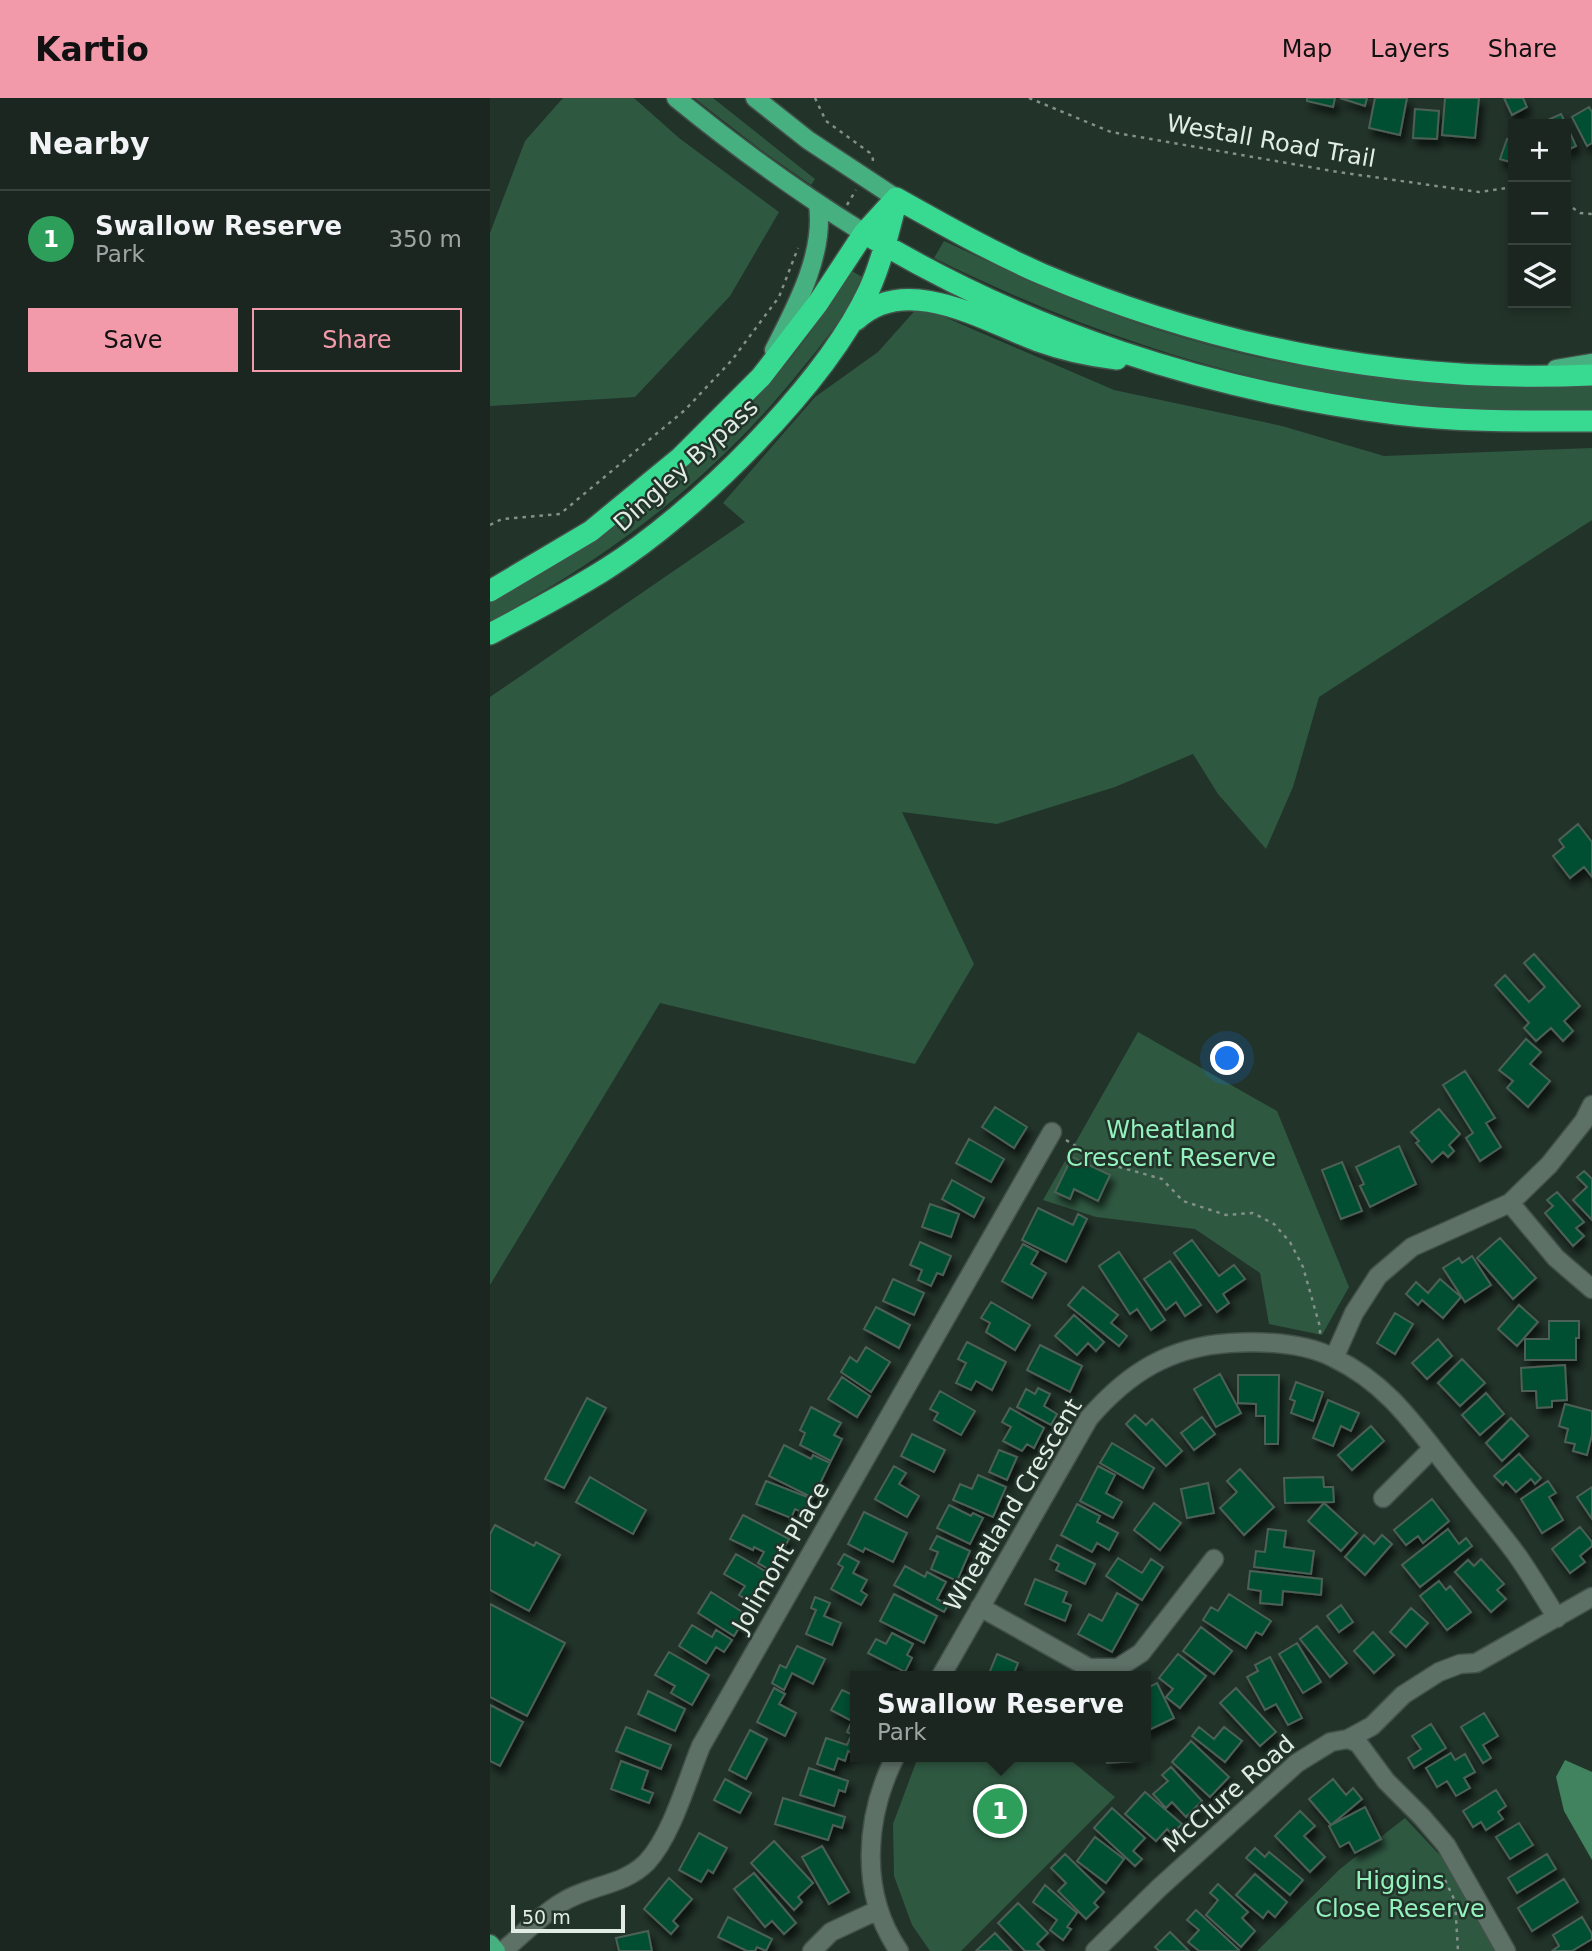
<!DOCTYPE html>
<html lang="en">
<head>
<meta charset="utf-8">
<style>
	:root { --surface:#1a261f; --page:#27322c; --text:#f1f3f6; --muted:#9fa5a4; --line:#38433d; --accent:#f39aaa }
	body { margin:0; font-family:"DejaVu Sans",sans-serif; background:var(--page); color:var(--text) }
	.controls { position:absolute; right:21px; top:21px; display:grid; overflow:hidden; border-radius:0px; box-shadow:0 4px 10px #0003 }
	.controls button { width:63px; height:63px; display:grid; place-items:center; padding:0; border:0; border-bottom:2px solid var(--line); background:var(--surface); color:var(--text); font:35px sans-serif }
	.scale { position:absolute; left:21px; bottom:18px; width:114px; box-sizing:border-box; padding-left:7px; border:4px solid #e1ece5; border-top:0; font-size:19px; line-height:24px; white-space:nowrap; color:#e1ece5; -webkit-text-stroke:5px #223329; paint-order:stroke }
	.you { position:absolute; left:738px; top:961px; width:24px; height:24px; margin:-18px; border:5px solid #fff; border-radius:50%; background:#1a73e8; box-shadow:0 0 0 10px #1a73e833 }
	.badge { display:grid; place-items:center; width:46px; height:46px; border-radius:50%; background:var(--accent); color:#fff; font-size:23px; font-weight:700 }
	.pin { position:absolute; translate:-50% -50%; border:4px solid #fff; box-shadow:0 2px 7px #0006 }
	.popup { position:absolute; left:360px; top:1573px; width:301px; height:91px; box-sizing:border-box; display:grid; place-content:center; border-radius:0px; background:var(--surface); filter:drop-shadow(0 2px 5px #0005); font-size:23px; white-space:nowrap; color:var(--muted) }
	.popup b { font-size:26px; color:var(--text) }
	.popup::after { content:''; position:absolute; left:50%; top:100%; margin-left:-14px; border:14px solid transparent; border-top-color:var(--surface) }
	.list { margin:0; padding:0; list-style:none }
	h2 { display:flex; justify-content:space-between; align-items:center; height:91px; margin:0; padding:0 28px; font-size:30px }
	h2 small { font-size:23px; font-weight:400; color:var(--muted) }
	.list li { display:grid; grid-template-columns:46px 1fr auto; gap:21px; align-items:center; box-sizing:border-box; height:98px; padding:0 28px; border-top:2px solid var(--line) }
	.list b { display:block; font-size:26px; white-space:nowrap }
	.list p { margin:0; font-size:23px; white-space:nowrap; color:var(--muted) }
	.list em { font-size:23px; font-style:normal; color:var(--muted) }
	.actions { display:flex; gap:14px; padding:21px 28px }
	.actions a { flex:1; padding:16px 0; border:2px solid var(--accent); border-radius:0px; text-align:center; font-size:24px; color:var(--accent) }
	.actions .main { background:var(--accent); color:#111 }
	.icon { flex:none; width:38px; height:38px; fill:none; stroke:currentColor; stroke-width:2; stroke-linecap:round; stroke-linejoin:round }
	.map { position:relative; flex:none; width:1102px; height:1853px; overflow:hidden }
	header { display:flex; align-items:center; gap:42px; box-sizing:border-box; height:98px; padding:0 35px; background:var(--accent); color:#111 }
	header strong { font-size:33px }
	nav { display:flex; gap:38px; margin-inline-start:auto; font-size:24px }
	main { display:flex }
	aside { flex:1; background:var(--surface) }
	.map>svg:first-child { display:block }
	.green { fill:#2f5841 }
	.water { fill:#41835f }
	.building { fill:#025030; stroke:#4d6055; stroke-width:2; filter:url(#shadow) }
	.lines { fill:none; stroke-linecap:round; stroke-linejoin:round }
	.minor-casing { stroke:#425149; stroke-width:21 }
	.major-casing { stroke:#425149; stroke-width:21 }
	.highway-casing { stroke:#425149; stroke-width:24 }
	.path { stroke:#829088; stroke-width:2.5; stroke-dasharray:3.5 5; stroke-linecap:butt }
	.minor { stroke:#5e7166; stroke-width:18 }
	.major { stroke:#47b080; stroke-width:18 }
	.highway { stroke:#38da91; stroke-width:21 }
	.labels { text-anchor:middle; stroke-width:5; stroke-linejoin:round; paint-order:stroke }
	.street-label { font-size:24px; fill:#e1ece5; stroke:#223329 }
	.park-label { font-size:24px; fill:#93f2bd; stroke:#223329 }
</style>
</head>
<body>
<header>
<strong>Kartio</strong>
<nav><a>Map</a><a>Layers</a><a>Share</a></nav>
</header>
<main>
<aside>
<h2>Nearby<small></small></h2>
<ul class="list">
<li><span class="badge" style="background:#2e9e5b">1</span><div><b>Swallow Reserve</b><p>Park</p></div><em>350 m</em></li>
</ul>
<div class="actions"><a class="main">Save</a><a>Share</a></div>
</aside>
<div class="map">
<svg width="1102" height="1853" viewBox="0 0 1102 1853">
	<defs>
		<filter id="shadow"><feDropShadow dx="4" dy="7" stdDeviation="3.5" flood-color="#0009"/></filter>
	</defs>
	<rect width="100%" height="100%" fill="#223329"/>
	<path class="green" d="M73 0H144L189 40 289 114 240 198 145 299 0 308V135L35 43Z
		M204 0H223L325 81 321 87 271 52Z
		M454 143C490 159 524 177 560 192 664 235 777 269 889 278 959 284 1031 282 1102 284V315C1045 314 989 314 933 308 761 291 598 236 444 160Z
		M362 173 374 180C358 214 334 244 310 273 223 381 122 458 0 523V505C155 421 268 323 362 173Z
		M429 208 624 292 792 328 894 358 1102 350V422L829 599 803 689 776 751 728 696 703 656 625 689 507 726 412 714 484 866 425 966 170 905 0 1187V599L255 424 233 405 325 299 388 254Z
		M648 934 787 1013 859 1189 832 1237 779 1226 770 1175 705 1131 606 1119 553 1102Z
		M428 1659H577L625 1699 471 1853H440L422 1827 404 1778 403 1726Z
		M915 1720 959 1767 1006 1853H767L850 1771Z"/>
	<path class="water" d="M1075 1662 1102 1674V1762L1074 1713 1066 1679Z"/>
	<path class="building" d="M817 0H845L843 9 817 3Z
		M850 0H877L875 8Z
		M885 0H917L910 37 879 30Z
		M955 0H989L985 40 952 37Z
		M1014 0H1033L1037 9 1022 17Z
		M1099 9 1102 14V45L1097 48 1082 19Z
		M925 11 949 13 947 41 923 40Z
		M1071 16 1076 26H1049Z
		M1076 26 1086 48 1076 53Z
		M1017 41 1023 43V65L1010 61Z
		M1088 726 1102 744V779L1094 769 1080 780 1063 758 1074 749 1069 742Z
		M1044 856 1090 908 1074 923 1083 933 1073 943 1061 930 1046 943 1034 930 1039 925 1005 887 1015 877 1039 904 1055 889 1034 865Z
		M1036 941 1051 954 1040 966 1060 983 1038 1009 1017 990 1023 983 1009 972Z
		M975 973 1005 1020 996 1025 1011 1049 990 1063 976 1040 983 1035 953 987Z
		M505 1009 537 1029 524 1050 492 1029Z
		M949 1011 970 1036 959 1047 964 1053 958 1059 953 1054 942 1064 926 1045 929 1043 921 1034Z
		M479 1041 514 1061 501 1084 466 1065Z
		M909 1048 926 1086 880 1109 870 1088 874 1086 866 1069Z
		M582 1059 620 1077 608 1103 584 1091 580 1101 565 1094Z
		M852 1064 872 1113 851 1121 832 1072Z
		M1094 1073 1102 1081V1122L1083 1102 1097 1089 1087 1079Z
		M462 1082 494 1100 484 1119 452 1101Z
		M1067 1094 1094 1124 1086 1130 1094 1138 1083 1148 1055 1115 1063 1108 1057 1102Z
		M440 1106 469 1116 461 1139 432 1129Z
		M548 1110 583 1127 588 1116 597 1121 576 1164 532 1142Z
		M1010 1140 1046 1180 1023 1201 987 1160Z
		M702 1142 729 1178 744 1167 755 1181 733 1196 739 1205 727 1214 684 1155Z
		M430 1144 461 1158 453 1177 447 1175 441 1188 428 1182 432 1172 420 1167Z
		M533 1146 548 1154 541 1166 556 1175 542 1200 512 1183Z
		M629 1154 675 1222 661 1232 647 1211 640 1216 609 1168Z
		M982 1158 1001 1187 975 1204 953 1170 969 1160 972 1165Z
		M680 1163 711 1207 695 1218 686 1204 676 1212 654 1181Z
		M403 1181 434 1195 424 1217 393 1203Z
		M950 1181 971 1199 953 1220 932 1202 928 1207 916 1196 926 1184 938 1195Z
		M593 1189 628 1217 621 1225 637 1238 629 1248 578 1207Z
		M501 1204 540 1227 525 1252 496 1234 500 1225 491 1220Z
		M1029 1207 1048 1224 1027 1248 1008 1231Z
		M386 1209 420 1227 409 1250 374 1231Z
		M905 1215 923 1226 905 1256 887 1245Z
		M584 1217 614 1244 606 1253 598 1245 587 1257 565 1238Z
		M1059 1223H1089V1240H1086V1262H1035V1241H1059Z
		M948 1241 962 1258 937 1281 922 1265Z
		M477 1244 516 1264 502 1292 486 1283 481 1292 466 1285 476 1265 468 1261Z
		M550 1247 592 1268 580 1294 537 1272Z
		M376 1249 400 1264 381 1294 351 1274 360 1259 367 1264Z
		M972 1261 995 1285 970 1308 948 1285Z
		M1075 1267 1077 1302 1062 1303V1309L1047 1310 1046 1293H1032L1031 1270Z
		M730 1276 751 1315 726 1329 704 1291Z
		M748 1277H789L788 1346H775V1318H766V1306L748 1305Z
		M352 1279 380 1298 367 1319 338 1301Z
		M806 1284 833 1294 823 1323 801 1315 805 1303 800 1301Z
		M548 1290 560 1296 554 1308 567 1316 561 1327 527 1309 536 1291 545 1296Z
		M450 1293 485 1313 471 1337 444 1322 448 1315 440 1311Z
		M996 1295 1014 1316 990 1337 972 1317Z
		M97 1300 116 1310 74 1390 55 1381Z
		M838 1302 869 1315 861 1333 851 1328 843 1348 823 1340Z
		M1075 1306 1102 1313V1337L1097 1357 1083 1353 1085 1346 1075 1344 1078 1331 1069 1328Z
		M321 1309 351 1325 344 1337 352 1341 341 1363 310 1347 315 1335 310 1332Z
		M520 1310 554 1330 544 1350 537 1346 532 1353 513 1343 521 1329 512 1324Z
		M645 1317 656 1327 662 1321 692 1353 676 1368 636 1326Z
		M712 1319 725 1336 704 1352 691 1335Z
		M1021 1320 1038 1338 1012 1363 996 1345Z
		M881 1328 894 1343 862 1372 848 1357Z
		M422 1336 455 1352 444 1374 411 1358Z
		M622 1345 664 1370 653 1390 610 1365Z
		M294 1347 321 1361 323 1357 340 1365 323 1400 279 1378Z
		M509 1352 527 1359 517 1382 499 1374Z
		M1029 1356 1051 1380 1045 1386 1041 1381 1026 1394 1016 1383 1013 1387 1004 1378Z
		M404 1368 416 1375 409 1386 429 1398 417 1419 385 1401Z
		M608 1368 625 1377 616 1395 632 1404 623 1420 590 1403Z
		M750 1371 784 1409 754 1437 730 1410 747 1394 737 1383Z
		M488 1377 516 1389 503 1419 463 1402 470 1386 482 1391Z
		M100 1379 156 1412 143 1436 86 1404Z
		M833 1379 834 1389H843L844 1404 795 1405 794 1380Z
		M276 1383 320 1400 314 1415 305 1411 301 1420 266 1406Z
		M1058 1383 1066 1395 1059 1399 1073 1422 1052 1435 1031 1401Z
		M718 1385 724 1415 697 1420 691 1391Z
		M1102 1389V1421L1087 1399Z
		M942 1401 959 1423 933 1445 928 1438 916 1447 904 1432Z
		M664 1405 691 1425 670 1452 644 1432Z
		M834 1405 867 1435 851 1453 818 1423Z
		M587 1406 610 1418 607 1424 628 1435 619 1452 607 1445 602 1454 571 1437Z
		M459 1407 481 1418 483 1415 493 1420 480 1446 447 1430Z
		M374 1414 417 1435 403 1464 375 1450 373 1454 358 1446Z
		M253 1417 299 1441 282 1473 268 1465 274 1454 264 1449 263 1452 240 1441Z
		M5 1427 44 1448 46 1444 70 1457 39 1513 0 1492V1436Z
		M1090 1429 1102 1444V1448L1090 1458 1095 1464 1080 1475 1062 1451Z
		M778 1431 796 1433 794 1449 824 1453 821 1476 764 1469 766 1453 775 1454Z
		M958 1431 969 1446 976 1440 982 1448 930 1489 912 1467Z
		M874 1437 884 1446 892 1437 902 1446 875 1477 855 1459Z
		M447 1438 480 1453 467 1483 441 1471 448 1454 440 1451Z
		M567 1447 605 1466 595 1486 566 1472 569 1466 560 1461Z
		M246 1456 280 1476 262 1505 249 1497 255 1488 234 1476Z
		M354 1456 369 1464 363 1475 377 1482 371 1493 377 1497 371 1507 341 1491 353 1469 348 1466Z
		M628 1460 652 1475 661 1461 673 1469 652 1502 616 1478Z
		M991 1461 1014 1486 1007 1492 1016 1501 1001 1514 965 1474 978 1462 984 1468Z
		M415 1468 435 1479 437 1474 456 1484 447 1501 458 1507 454 1514 404 1487Z
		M760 1473 832 1481 831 1497 793 1493 792 1507 770 1505 771 1493 758 1491Z
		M545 1481 577 1494 573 1504 581 1507 575 1523 535 1506Z
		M949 1483 956 1492 960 1488 981 1514 957 1532 930 1498Z
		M221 1494 257 1517 244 1538 208 1515Z
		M627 1495 648 1507 622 1554 588 1536 599 1516 612 1523Z
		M404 1496 447 1518 434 1545 390 1523Z
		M739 1496 781 1523 772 1537 766 1534 756 1550 713 1522 721 1509 728 1513Z
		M325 1499 340 1505 334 1518 351 1525 342 1547 316 1536 326 1512 321 1510Z
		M0 1506 75 1545 37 1618 0 1599Z
		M851 1507 863 1524 849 1534 837 1518Z
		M921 1510 938 1525 916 1549 900 1534Z
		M202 1527 222 1539 226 1532 242 1542 234 1554 226 1549 216 1565 189 1548Z
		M827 1528 857 1565 840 1579 810 1541Z
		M711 1529 742 1553 724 1576 693 1553Z
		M883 1534 904 1557 884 1575 864 1553Z
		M402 1535 423 1546 417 1557 422 1560 415 1574 378 1555 386 1541 396 1546Z
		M807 1545 831 1584 813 1595 789 1556Z
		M307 1548 335 1561 323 1586 302 1575 294 1592 282 1585 290 1567 296 1570Z
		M179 1554 219 1577 202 1607 181 1595 185 1588 165 1577Z
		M507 1556 528 1565 523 1578H498Z
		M688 1556 716 1578 690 1610 676 1599 683 1591 669 1580Z
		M780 1559 812 1620 798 1627 786 1606 775 1612 757 1579 768 1573 765 1567Z
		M667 1585 684 1620 655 1634V1591Z
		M284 1590 295 1596 289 1606 306 1615 295 1638 267 1624Z
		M746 1590 786 1634 770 1648 730 1605Z
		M352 1592 365 1598V1638L357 1634 362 1623 341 1612Z
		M158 1593 195 1611 185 1633 148 1616Z
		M0 1607 33 1624 10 1668 0 1663Z
		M994 1615 1008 1638 993 1647 1001 1660 993 1665 971 1629Z
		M941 1626 956 1650 924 1670 918 1660 931 1651 922 1638Z
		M136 1629 181 1647 171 1671 126 1653Z
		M709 1629 724 1641 734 1629 752 1643 735 1664 702 1638Z
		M260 1632 277 1641 256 1681 239 1672Z
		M336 1640 357 1647 360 1640 365 1642V1656L358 1653 355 1663 348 1660 344 1672 327 1666Z
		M701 1643 739 1679 720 1699 682 1664Z
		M961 1655 965 1662 975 1656 985 1674 974 1680 980 1690 966 1698 957 1683 947 1689 936 1670Z
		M616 1659H644V1663L617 1665Z
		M131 1663 158 1673 152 1691 163 1695 159 1705 121 1691Z
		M681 1669 712 1703 696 1719 682 1704 676 1710 663 1696 678 1683 672 1677Z
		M319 1670 358 1683 355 1694 349 1692 344 1708 310 1697Z
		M235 1681 261 1695 250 1715 224 1702Z
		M843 1681 856 1697 863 1690 872 1701 841 1727 819 1701Z
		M1006 1692 1016 1708 1008 1714 1013 1721 996 1732 991 1724 983 1729 973 1713Z
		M655 1694 692 1726 682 1736 677 1731 666 1743 635 1716Z
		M293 1700 355 1719 352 1730 343 1727 338 1742 285 1726Z
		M875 1709 891 1741 865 1755 859 1744 850 1749 839 1728Z
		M622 1710 655 1740 643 1753 652 1761 645 1768 604 1730Z
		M810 1713 825 1728 814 1738 835 1759 820 1774 785 1738Z
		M1029 1725 1043 1747 1020 1761 1006 1739Z
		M209 1735 237 1750 223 1775 218 1772 211 1784 189 1772Z
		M605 1739 634 1761 616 1785 587 1763Z
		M284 1743 323 1785 308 1799 312 1804 304 1812 261 1765Z
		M332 1748 359 1794 339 1806 312 1759Z
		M765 1750 775 1759 779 1754 813 1782 800 1797 756 1760Z
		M575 1756 614 1794 604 1805 608 1809 596 1821 568 1793 576 1785 561 1770Z
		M1057 1756 1066 1771 1027 1795 1018 1780Z
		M264 1775 306 1825 294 1836 282 1823 275 1829 244 1791Z
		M765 1776 797 1804 785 1819 778 1813 773 1820 746 1797Z
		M179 1780 202 1801 183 1823 188 1828 181 1836 154 1811Z
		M1074 1781 1088 1804 1042 1833 1028 1810Z
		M728 1786 758 1814 752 1820 765 1833 751 1849 716 1817 728 1802 720 1795Z
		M555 1787 587 1815 577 1829 581 1831 573 1842 560 1832 567 1822 543 1804Z
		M528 1805 558 1835 547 1846 554 1853H535L508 1825Z
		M706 1812 749 1852 748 1853H709L698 1844 709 1832 697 1822Z
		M238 1819 282 1841 276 1853 267 1849 265 1853H257L228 1839Z
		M1092 1819 1102 1836V1841L1082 1853H1062L1069 1848 1063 1837Z
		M158 1833 162 1853H129L126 1840Z
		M680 1834 699 1853H669L665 1849Z
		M505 1835 522 1853H486Z"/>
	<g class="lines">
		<g class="minor-casing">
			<path id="minor" d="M1020 1105 1066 1160 1102 1191
				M844 1260 864 1215 888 1178 922 1149 1020 1105 1059 1067 1094 1023 1102 1007
				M893 1400 943 1350
				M490 1509 599 1570H628L651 1555 724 1461
				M451 1578 599 1320C638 1275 679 1249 740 1245 774 1243 813 1244 844 1260 900 1287 927 1331 964 1377 985 1404 1007 1430 1027 1457 1041 1477 1054 1499 1067 1520
				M858 1641 868 1645 896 1683 932 1719 956 1747 1016 1853
				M405 1659C375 1719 369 1795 409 1853
				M13 1853C32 1837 50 1818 71 1805 98 1787 134 1788 157 1764 182 1737 197 1682 211 1648L562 1034
				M322 1853 341 1834 388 1812
				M605 1853 669 1790 807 1665 841 1644 858 1641 882 1628 913 1597 949 1574 970 1566 986 1565 1102 1499"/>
		</g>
		<g class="major-casing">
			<path id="major" d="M186 0C246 49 308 94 374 135
				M265 0 318 42 406 100
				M284 252C306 209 335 156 328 106
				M1066 271 1102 265
				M0 1846 6 1853"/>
		</g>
		<g class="highway-casing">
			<path id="highway" d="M374 135C536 233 719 293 906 316 971 324 1037 323 1102 323
				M366 222C416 174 495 223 548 243 573 252 600 258 627 261
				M0 493 101 433 191 359 271 279 328 205 374 135 406 100C454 127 502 154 552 176 729 251 910 286 1102 277
				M0 536C39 515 78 495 116 471 205 415 334 288 379 192 392 163 399 132 407 101"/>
		</g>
		<path class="path" d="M325 0 336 23 380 55 383 61 382 65
			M539 0 621 34 848 74 989 94 1023 89
			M1076 105 1090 115 1102 116
			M357 107 366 92
			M0 427 12 421 70 416 195 312 242 262 289 199 308 150
			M576 1042 612 1064 672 1081 693 1103 736 1117 763 1115 784 1126 800 1144 813 1169 830 1229V1237
			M955 1782 965 1803 968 1853"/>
		<use href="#minor" class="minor"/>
		<use href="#major" class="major"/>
		<use href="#highway" class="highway"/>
	</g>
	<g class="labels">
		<g class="street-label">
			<text transform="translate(781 43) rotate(10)" y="8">Westall Road Trail</text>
			<text transform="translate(196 367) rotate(-42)" y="8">Dingley Bypass</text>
			<text transform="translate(523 1407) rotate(-59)" y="8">Wheatland Crescent</text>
			<text transform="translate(291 1459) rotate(-60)" y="8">Jolimont Place</text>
			<text transform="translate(739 1696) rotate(-41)" y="8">McClure Road</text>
		</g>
		<g class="park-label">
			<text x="681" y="1040">Wheatland<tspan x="681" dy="28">Crescent Reserve</tspan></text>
			<text x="910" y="1791">Higgins<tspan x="910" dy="28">Close Reserve</tspan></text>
		</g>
	</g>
</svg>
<div class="controls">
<button>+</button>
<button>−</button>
<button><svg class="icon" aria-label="layers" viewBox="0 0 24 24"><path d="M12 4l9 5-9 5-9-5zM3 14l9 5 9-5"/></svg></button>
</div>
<div class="scale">50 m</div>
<div class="you"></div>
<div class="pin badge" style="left:510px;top:1713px;background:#2e9e5b">1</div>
<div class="popup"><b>Swallow Reserve</b>Park</div>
</div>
</main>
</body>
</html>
